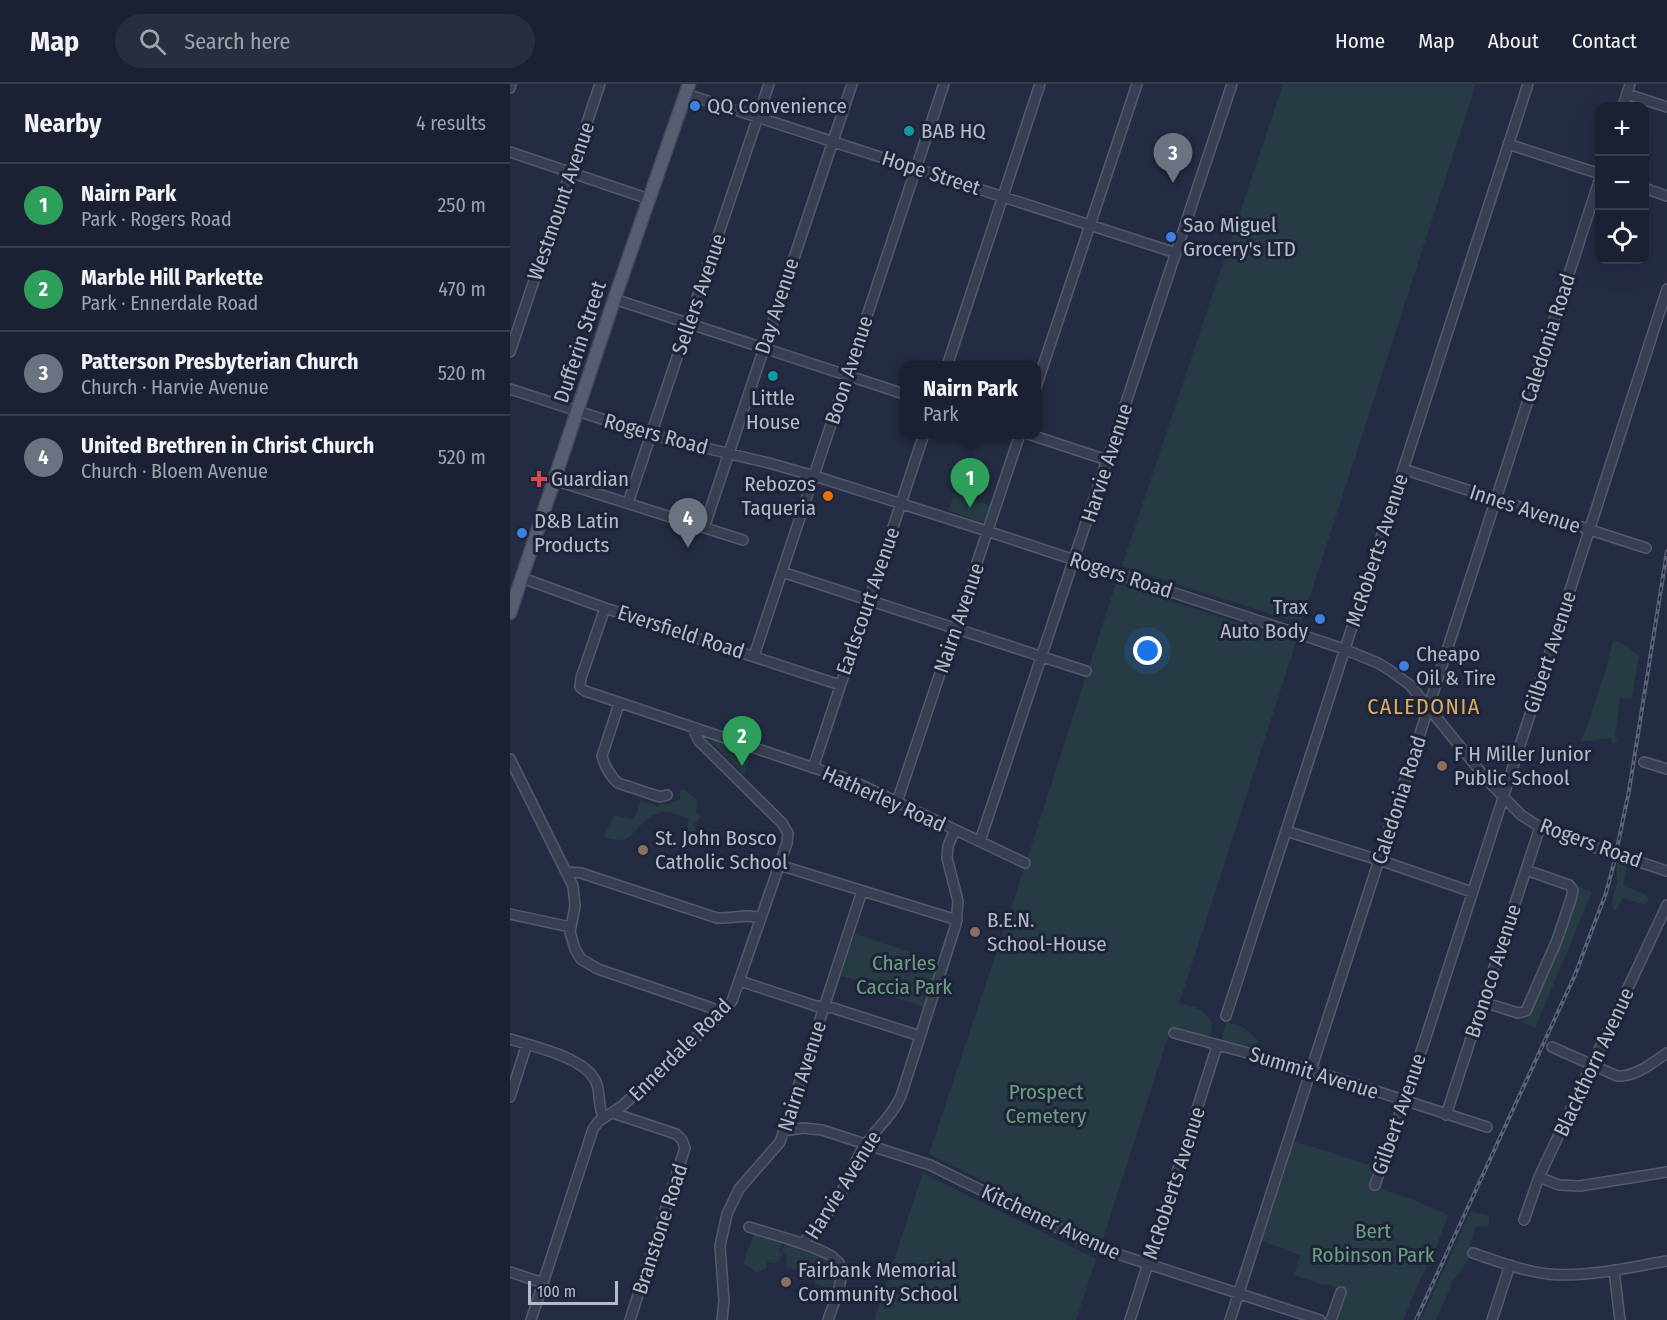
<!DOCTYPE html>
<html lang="en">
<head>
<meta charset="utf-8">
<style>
	:root { --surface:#1b2132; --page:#282e3e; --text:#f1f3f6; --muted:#a0a3ac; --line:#393e4d; --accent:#0b8043 }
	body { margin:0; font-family:"Fira Sans Condensed",sans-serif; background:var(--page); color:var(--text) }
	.controls { position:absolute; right:18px; top:18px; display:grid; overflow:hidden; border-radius:12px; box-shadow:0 6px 24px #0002 }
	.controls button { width:54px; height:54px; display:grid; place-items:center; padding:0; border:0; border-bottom:2px solid var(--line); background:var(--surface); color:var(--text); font:30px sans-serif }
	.scale { position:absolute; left:18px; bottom:15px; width:90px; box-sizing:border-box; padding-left:6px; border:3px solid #b6bbcc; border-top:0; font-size:16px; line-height:21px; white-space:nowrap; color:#b6bbcc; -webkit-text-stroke:4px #1e2438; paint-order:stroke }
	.you { position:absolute; left:638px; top:567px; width:21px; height:21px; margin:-15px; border:4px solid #fff; border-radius:50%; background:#1a73e8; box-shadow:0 0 0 9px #1a73e833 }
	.badge { display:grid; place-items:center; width:39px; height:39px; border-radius:50%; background:var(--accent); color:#fff; font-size:20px; font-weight:700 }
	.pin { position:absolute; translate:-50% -50px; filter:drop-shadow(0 2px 3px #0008) }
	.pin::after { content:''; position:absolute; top:32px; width:21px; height:18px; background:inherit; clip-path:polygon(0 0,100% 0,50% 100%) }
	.popup { position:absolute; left:390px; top:277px; width:141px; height:78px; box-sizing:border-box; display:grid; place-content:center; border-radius:12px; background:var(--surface); filter:drop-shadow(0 2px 4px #0005); font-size:20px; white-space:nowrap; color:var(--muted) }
	.popup b { font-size:22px; color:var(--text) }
	.popup::after { content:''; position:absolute; left:50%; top:100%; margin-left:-12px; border:12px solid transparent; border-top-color:var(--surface) }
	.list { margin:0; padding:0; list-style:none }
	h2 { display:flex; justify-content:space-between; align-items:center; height:78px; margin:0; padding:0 24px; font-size:26px }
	h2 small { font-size:20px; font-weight:400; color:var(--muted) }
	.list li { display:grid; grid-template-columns:39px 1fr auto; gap:18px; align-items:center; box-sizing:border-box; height:84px; padding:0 24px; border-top:2px solid var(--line) }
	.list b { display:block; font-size:22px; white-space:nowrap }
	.list p { margin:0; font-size:20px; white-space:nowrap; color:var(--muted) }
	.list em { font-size:20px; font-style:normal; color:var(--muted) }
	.icon { flex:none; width:33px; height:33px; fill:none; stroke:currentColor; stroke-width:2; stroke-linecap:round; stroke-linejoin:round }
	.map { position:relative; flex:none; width:1157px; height:1236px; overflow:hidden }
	header { display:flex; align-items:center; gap:36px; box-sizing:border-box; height:84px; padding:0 30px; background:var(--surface); border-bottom:2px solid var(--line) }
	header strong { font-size:28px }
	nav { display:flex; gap:33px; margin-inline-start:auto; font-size:21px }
	.search { width:420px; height:54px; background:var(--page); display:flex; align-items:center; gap:15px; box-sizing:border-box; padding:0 21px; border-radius:33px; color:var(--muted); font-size:22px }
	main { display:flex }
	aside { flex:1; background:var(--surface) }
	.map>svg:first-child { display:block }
	.green { fill:#273b44 }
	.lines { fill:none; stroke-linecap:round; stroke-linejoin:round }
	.minor-casing { stroke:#545a6d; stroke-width:12 }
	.major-casing { stroke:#43485c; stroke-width:15 }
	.minor { stroke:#393f52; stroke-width:9 }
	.major { stroke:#575e72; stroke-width:12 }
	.rail-casing { stroke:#5b6279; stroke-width:4 }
	.rail { stroke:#1e2438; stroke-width:1.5; stroke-dasharray:4.5; stroke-linecap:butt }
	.shop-dot { fill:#3f7fe0; stroke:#1e2438; stroke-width:2 }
	.culture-dot { fill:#0f9aa8; stroke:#1e2438; stroke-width:2 }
	.health-dot { fill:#e0444e; stroke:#1e2438; stroke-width:2 }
	.food-dot { fill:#e8710a; stroke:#1e2438; stroke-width:2 }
	.education-dot { fill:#8d6e63; stroke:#1e2438; stroke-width:2 }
	.labels { text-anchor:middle; stroke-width:6; stroke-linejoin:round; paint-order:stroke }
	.poi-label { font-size:21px; fill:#b6bbcc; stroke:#1e2438; text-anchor:start }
	.street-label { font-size:21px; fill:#b6bbcc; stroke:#1e2438 }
	.park-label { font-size:21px; fill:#6c9f81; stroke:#1e2438 }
	.neighbourhood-label { font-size:22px; letter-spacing:1.5px; fill:#dcad61; stroke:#1e2438 }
</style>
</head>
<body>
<header>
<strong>Map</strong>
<div class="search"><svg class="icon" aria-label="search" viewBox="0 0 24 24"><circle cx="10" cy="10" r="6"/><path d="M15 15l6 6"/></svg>Search here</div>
<nav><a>Home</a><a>Map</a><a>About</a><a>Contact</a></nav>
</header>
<main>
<aside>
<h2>Nearby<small>4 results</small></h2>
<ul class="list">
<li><span class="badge" style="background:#2e9e5b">1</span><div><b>Nairn Park</b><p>Park · Rogers Road</p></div><em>250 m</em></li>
<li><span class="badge" style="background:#2e9e5b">2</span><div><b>Marble Hill Parkette</b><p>Park · Ennerdale Road</p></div><em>470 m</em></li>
<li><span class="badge" style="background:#6b7280">3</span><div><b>Patterson Presbyterian Church</b><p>Church · Harvie Avenue</p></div><em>520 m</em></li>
<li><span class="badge" style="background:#6b7280">4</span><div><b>United Brethren in Christ Church</b><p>Church · Bloem Avenue</p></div><em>520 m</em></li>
</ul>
</aside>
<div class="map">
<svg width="1157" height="1236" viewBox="0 0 1157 1236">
	<rect width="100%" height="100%" fill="#242c43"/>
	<path class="green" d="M773 0H966L791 540 612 482Z
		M444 410 481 422 476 436 472 438 439 427Z
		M606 499 786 558 669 920C686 920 712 934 698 954 684 957 675 943 660 947L592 1157 419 1070 503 819Z
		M1103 556 1118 562 1122 568 1129 571 1122 614H1110L1105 652 1108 658 1103 660 1100 654 1070 658 1076 646 1096 585Z
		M199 655 241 668 235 691Z
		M174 705 188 717 186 728 191 733 183 740 187 748 192 746 199 753 198 757 187 763 181 762 180 760 175 757 179 734C172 732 163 728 155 728 133 729 125 755 111 756 106 756 101 755 96 754L95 751 104 731 124 735 131 716 148 722 149 720H160L170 715V707Z
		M1108 777 1118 780 1113 801 1134 810 1139 814 1136 821 1112 814 1107 826H1104C1098 815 1107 808 1107 797 1107 790 1106 784 1108 777Z
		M1069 803 1082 808 1025 944 1011 938 1017 935 1020 931 1054 849Z
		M345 849 428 878 414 923 372 909 373 905 331 892Z
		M717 938 733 943 749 957 747 960 737 962 713 957 712 950Z
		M784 1057 866 1083 860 1099 866 1104H870L904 1116 938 1131C935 1142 929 1153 927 1163L909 1198 893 1236H826L836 1205 816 1200 814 1201 784 1191 790 1171 752 1157Z
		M413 1089 586 1175 566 1236H364Z
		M962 1128H966L979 1132V1140L977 1142 966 1143 962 1155 959 1174 950 1189 944 1195 926 1236H911L959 1131Z
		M244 1150 272 1160 271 1164H269L268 1167 273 1170C268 1182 268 1179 257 1178V1183L250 1188H246L233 1179Z
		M275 1160C290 1165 328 1172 326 1191 326 1196 323 1201 322 1205L305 1200 304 1194 301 1190 303 1184 292 1181 290 1187 277 1183 276 1172 272 1166Z"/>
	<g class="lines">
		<g class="minor-casing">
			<path id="minor" d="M0 4 1 0
				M176 10 666 169
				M1117 10 1157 23
				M1113 22 1120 0
				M998 60 1090 90
				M0 68 139 115
				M1134 104 1157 112
				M104 215 394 310
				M0 268 90 0
				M437 282 530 0
				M526 303 627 0
				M0 305 141 351 259 379 311 394 483 449 834 565 868 579 881 587 900 601 979 698 1011 731 1030 743 1053 753 1157 787
				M518 350 597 376
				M893 385 1136 464
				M44 396 233 456
				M118 419 259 0
				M194 444 342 0
				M272 488 576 587
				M12 494 95 524 330 601
				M95 524 71 594 70 603 75 607 343 697 515 779
				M244 572 434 0
				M109 620 92 672C94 681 101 693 108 699L150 713 157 711
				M0 675 63 802 65 822 60 848 65 865 71 875 88 885 199 923 212 929
				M1134 678 1157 685
				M303 684 414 350
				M387 718 510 350
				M776 747 875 778 962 808
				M470 757 722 0
				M269 781 447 836
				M57 788 71 789 207 834C223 835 236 829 251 834
				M0 830 60 843
				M230 897 306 922 323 924 410 952
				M973 918 1008 929 1016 927 1047 856 1061 815 1063 806 1059 801 1016 786
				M716 932 1018 0
				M664 949 801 986 977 1043
				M0 955C24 963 75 973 86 998 91 1009 87 1023 94 1034
				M1042 963 1107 992C1126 993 1142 979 1157 969
				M0 1013 17 960
				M103 1029 166 1050 172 1056 175 1064 120 1236
				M936 1031 1030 743
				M274 1047 293 1044 312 1046 420 1081 589 1164 810 1236
				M1029 1093 1049 1101 1070 1102 1157 1088
				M865 1101 915 956 1157 205
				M1014 1136 1029 1093 1157 821
				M239 1143C257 1149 313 1163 325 1175 329 1178 331 1183 331 1187 333 1199 322 1224 318 1236
				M294 1160C300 1146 313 1136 323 1123 337 1103 342 1080 355 1061 367 1044 383 1031 391 1012L446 840 448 817 437 774 438 762 445 746
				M963 1169C987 1177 1012 1187 1038 1190 1075 1194 1121 1183 1157 1177
				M1104 1186 1110 1236
				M0 1188 33 1199
				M21 1236 83 1045 89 1037 112 1022 207 934 222 917 277 759 278 749 272 739 189 657 183 644
				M212 1236 214 1217 210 1162 217 1130 229 1105 270 1058 352 807
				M620 1236 707 962
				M720 1236 1090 94
				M821 1236 831 1208
				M982 1236 1000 1181"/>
		</g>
		<g class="major-casing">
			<path id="major" d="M0 529 105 213 179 0"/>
		</g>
		<use href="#minor" class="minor"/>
		<use href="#major" class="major"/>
		<g class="rail-casing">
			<path id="rail" d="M906 1236 1065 891 1096 809 1104 779 1119 707 1157 467"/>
		</g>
		<use href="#rail" class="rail"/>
	</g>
	<g class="shop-dot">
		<circle cx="185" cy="22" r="6"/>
		<circle cx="661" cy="153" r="6"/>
		<circle cx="12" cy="449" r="6"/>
		<circle cx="810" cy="535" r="6"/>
		<circle cx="894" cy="582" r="6"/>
	</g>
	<g class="culture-dot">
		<circle cx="399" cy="47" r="6"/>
		<circle cx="263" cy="292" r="6"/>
	</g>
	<path class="health-dot" d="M26 386h6v6h6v6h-6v6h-6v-6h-6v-6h6z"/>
	<circle class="food-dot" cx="318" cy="412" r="6"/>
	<g class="education-dot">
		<circle cx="932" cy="682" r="6"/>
		<circle cx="133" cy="766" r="6"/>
		<circle cx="465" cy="848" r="6"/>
		<circle cx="276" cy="1198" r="6"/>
	</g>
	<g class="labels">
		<g class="poi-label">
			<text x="197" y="29">QQ Convenience</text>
			<text x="411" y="54">BAB HQ</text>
			<text x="673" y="148">Sao Miguel<tspan x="673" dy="24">Grocery's LTD</tspan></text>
			<text x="263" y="321" text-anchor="middle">Little<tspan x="263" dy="24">House</tspan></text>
			<text x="41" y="402">Guardian</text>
			<text x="306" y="407" text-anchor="end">Rebozos<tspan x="306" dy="24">Taqueria</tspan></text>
			<text x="24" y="444">D&amp;B Latin<tspan x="24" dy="24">Products</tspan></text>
			<text x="798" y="530" text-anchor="end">Trax<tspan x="798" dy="24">Auto Body</tspan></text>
			<text x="906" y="577">Cheapo<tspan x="906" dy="24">Oil &amp; Tire</tspan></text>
			<text x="944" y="677">F H Miller Junior<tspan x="944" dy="24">Public School</tspan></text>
			<text x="145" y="761">St. John Bosco<tspan x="145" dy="24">Catholic School</tspan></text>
			<text x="477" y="843">B.E.N.<tspan x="477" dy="24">School-House</tspan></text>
			<text x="288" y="1193">Fairbank Memorial<tspan x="288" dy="24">Community School</tspan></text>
		</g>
		<g class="street-label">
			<text transform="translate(421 89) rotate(18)" y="7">Hope Street</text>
			<text transform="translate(51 117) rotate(-71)" y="7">Westmount Avenue</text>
			<text transform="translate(189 210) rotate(-71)" y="7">Sellers Avenue</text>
			<text transform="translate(267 222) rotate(-72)" y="7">Day Avenue</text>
			<text transform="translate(1038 254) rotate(-72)" y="7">Caledonia Road</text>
			<text transform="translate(70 258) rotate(-72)" y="7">Dufferin Street</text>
			<text transform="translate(339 286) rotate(-72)" y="7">Boon Avenue</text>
			<text transform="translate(146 350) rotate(15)" y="7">Rogers Road</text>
			<text transform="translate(597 379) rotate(-72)" y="7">Harvie Avenue</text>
			<text transform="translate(1015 425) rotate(18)" y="7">Innes Avenue</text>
			<text transform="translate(867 466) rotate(-72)" y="7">McRoberts Avenue</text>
			<text transform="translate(611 491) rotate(18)" y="7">Rogers Road</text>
			<text transform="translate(358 517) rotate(-71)" y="7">Earlscourt Avenue</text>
			<text transform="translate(449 534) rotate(-71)" y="7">Nairn Avenue</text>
			<text transform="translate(171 548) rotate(18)" y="7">Eversfield Road</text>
			<text transform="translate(1040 568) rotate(-72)" y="7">Gilbert Avenue</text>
			<text transform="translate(374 715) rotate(24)" y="7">Hatherley Road</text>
			<text transform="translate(889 716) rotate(-72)" y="7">Caledonia Road</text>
			<text transform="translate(1081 759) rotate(20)" y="7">Rogers Road</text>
			<text transform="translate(983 887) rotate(-72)" y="7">Bronoco Avenue</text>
			<text transform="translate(170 966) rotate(-45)" y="7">Ennerdale Road</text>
			<text transform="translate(1084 978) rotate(-65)" y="7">Blackthorn Avenue</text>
			<text transform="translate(804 989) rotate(17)" y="7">Summit Avenue</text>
			<text transform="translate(292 992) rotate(-72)" y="7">Nairn Avenue</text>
			<text transform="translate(889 1030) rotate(-71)" y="7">Gilbert Avenue</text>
			<text transform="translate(664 1099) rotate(-72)" y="7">McRoberts Avenue</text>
			<text transform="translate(333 1101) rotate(-58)" y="7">Harvie Avenue</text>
			<text transform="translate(541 1138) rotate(25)" y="7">Kitchener Avenue</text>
			<text transform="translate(150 1145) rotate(-72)" y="7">Branstone Road</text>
		</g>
		<g class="park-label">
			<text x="394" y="886">Charles<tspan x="394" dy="24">Caccia Park</tspan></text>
			<text x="536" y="1015">Prospect<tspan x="536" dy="24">Cemetery</tspan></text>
			<text x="863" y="1154">Bert<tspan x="863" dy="24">Robinson Park</tspan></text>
		</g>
		<g class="neighbourhood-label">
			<text x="914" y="630">CALEDONIA</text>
		</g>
	</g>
</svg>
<div class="controls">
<button>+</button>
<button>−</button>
<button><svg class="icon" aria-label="locate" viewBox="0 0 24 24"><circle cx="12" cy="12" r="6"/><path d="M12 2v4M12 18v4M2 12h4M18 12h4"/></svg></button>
</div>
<div class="scale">100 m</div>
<div class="you"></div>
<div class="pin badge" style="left:460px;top:424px;background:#2e9e5b">1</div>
<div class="popup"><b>Nairn Park</b>Park</div>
<div class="pin badge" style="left:232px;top:682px;background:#2e9e5b">2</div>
<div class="pin badge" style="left:663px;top:99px;background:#6b7280">3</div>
<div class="pin badge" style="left:178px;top:464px;background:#6b7280">4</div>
</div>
</main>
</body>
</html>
